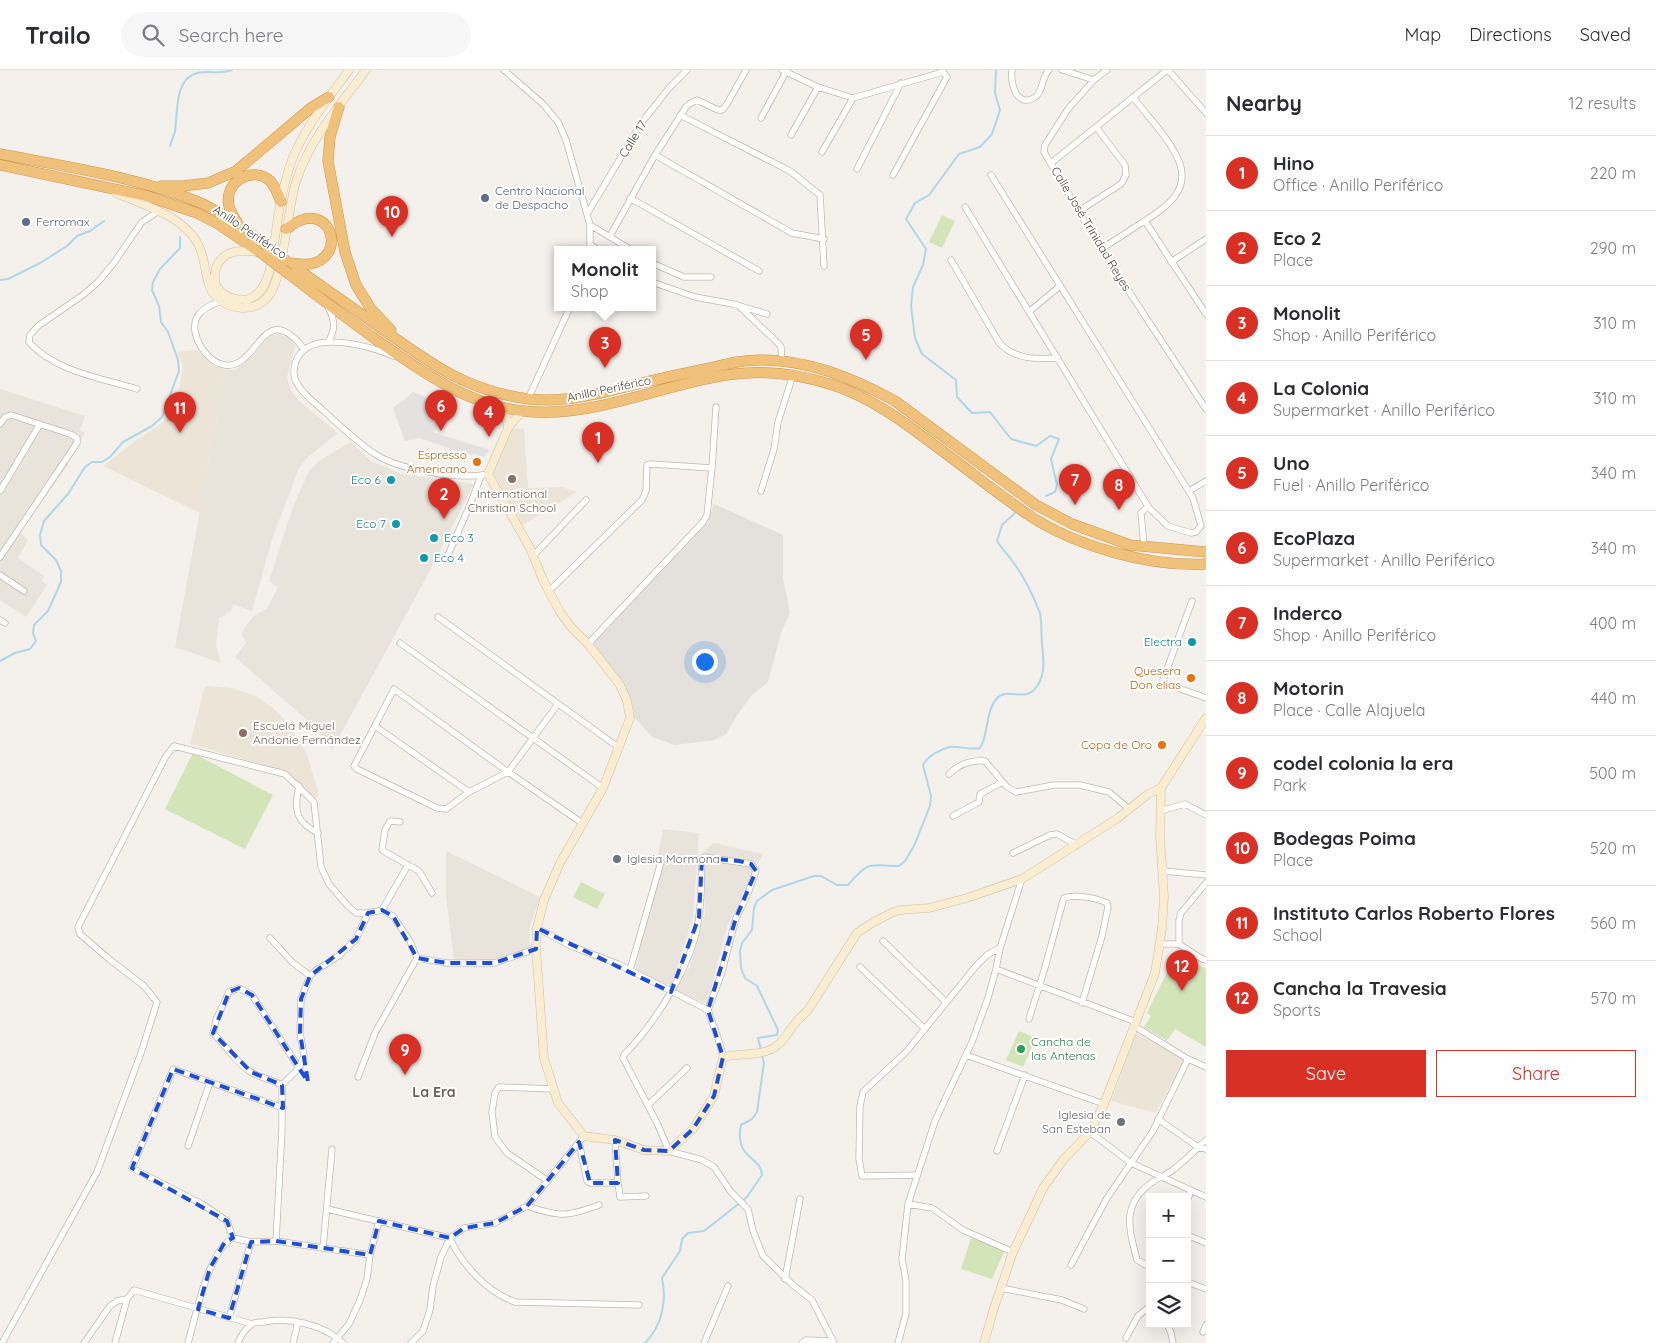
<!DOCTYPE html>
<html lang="en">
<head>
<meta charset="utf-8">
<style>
	:root { --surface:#fff; --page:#f7f7f7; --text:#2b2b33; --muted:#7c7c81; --line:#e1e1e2; --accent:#d93025 }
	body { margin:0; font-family:Quicksand,sans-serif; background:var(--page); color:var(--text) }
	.controls { position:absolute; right:15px; bottom:15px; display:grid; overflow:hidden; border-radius:0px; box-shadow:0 5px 20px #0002 }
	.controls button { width:45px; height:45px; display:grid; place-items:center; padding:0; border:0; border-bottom:1px solid var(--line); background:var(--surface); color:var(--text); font:25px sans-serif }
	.you { position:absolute; left:704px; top:591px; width:18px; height:18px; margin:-12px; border:4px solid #fff; border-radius:50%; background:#1a73e8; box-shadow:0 0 0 8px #1a73e833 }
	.badge { display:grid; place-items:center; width:32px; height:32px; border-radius:50%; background:var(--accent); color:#fff; font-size:16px; font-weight:700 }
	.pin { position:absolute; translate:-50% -41px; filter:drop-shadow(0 1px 2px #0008) }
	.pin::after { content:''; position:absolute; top:26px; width:18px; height:15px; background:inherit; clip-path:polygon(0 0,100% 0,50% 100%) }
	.popup { position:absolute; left:554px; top:176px; width:102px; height:65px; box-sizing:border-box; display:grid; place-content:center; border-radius:0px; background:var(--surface); filter:drop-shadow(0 1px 4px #0005); font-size:16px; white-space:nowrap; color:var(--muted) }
	.popup b { font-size:19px; color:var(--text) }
	.popup::after { content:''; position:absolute; left:50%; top:100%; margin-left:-10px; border:10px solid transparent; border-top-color:var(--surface) }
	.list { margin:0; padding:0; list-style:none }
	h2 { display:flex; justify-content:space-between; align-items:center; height:65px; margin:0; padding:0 20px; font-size:21px }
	h2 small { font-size:16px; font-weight:400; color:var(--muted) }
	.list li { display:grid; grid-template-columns:32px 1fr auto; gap:15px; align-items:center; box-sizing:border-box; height:75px; padding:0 20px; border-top:1px solid var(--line) }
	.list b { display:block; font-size:19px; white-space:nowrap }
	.list p { margin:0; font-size:16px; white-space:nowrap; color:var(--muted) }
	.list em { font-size:16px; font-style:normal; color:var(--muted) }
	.actions { display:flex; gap:10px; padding:15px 20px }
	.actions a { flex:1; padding:11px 0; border:1px solid var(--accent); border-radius:0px; text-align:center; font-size:18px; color:var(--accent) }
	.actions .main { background:var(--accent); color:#fff }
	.icon { flex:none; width:28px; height:28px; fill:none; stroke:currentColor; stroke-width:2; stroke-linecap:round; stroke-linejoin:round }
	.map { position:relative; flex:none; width:1206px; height:1273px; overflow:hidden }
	header { display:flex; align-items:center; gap:30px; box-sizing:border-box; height:70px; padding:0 25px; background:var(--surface); border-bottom:1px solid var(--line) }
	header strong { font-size:24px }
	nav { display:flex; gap:28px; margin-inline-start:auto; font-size:18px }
	.search { width:350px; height:45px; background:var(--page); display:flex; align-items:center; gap:12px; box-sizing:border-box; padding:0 18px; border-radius:28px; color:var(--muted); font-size:19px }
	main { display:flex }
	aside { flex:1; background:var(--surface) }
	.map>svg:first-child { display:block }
	.residential { fill:#e8e3db }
	.industrial { fill:#e4e1dd }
	.education { fill:#ece5d7 }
	.green { fill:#d4e4b9 }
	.parking { fill:#e4e2e0 }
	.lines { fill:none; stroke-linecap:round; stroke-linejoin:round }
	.stream { stroke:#afd6ea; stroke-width:2 }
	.street-casing { stroke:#bfb8af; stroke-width:7 }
	.secondary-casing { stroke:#cfc0a0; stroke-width:9 }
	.highway-casing { stroke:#cf964b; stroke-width:11 }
	.street { stroke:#fff; stroke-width:5.5 }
	.secondary { stroke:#faedd1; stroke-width:8 }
	.highway { stroke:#f0c17b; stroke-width:10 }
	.highway-bridge-casing { stroke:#cf964b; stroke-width:11; stroke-linecap:butt }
	.highway-bridge { stroke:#f0c17b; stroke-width:10 }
	.marked { fill:none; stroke:#1d4ed8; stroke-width:4; stroke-dasharray:10 6; stroke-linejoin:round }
	.service-dot { fill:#5c6f8a; stroke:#fff; stroke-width:2 }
	.food-dot { fill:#e8710a; stroke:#fff; stroke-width:2 }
	.education-dot { fill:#8d6e63; stroke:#fff; stroke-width:2 }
	.culture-dot { fill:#0f9aa8; stroke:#fff; stroke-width:2 }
	.worship-dot { fill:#6b7280; stroke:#fff; stroke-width:2 }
	.leisure-dot { fill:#2e9e5b; stroke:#fff; stroke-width:2 }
	.labels { text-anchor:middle; stroke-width:4; stroke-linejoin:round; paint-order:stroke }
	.street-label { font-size:12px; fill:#48423a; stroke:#fff }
	.service-label { font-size:12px; fill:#4e5e75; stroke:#fff; text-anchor:start }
	.food-label { font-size:12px; fill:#c56008; stroke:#fff; text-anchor:end }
	.culture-label { font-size:12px; fill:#0d838f; stroke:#fff; text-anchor:end }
	.education-label { font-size:12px; fill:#785e54; stroke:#fff }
	.worship-label { font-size:12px; fill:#5b616d; stroke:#fff; text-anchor:start }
	.leisure-label { font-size:12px; fill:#27864d; stroke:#fff; text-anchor:start }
	.neighbourhood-label { font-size:14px; font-weight:bold; fill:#6a5f52; stroke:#fff }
</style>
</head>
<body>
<header>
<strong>Trailo</strong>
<div class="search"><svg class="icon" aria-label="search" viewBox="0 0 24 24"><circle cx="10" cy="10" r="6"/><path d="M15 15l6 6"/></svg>Search here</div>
<nav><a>Map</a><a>Directions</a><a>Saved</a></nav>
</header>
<main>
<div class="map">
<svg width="1206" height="1273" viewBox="0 0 1206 1273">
	<rect width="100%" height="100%" fill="#f4f1ec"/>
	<path class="residential" d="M276 264H281L290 268 294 274 295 278 287 307 290 319 299 331 338 363 308 387 299 398 273 466 252 541 233 534 231 541 219 548 216 576 221 593 175 577 226 300H236L254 284 270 266Z
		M0 319 85 346 80 360 85 363 66 390 68 395 20 462 28 470 18 488 44 506 42 511 47 515 26 547 0 530Z
		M351 372 371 391 401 404 474 414 427 506 332 680 315 657 235 587 246 573 242 564 245 556 255 545 267 539 278 517 269 511 292 439 309 401 319 391Z
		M663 759 699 763 693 848 671 916 635 903Z
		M714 773 763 784 728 854 707 934 673 919 690 897 705 845 703 782Z
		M446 781 540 827 529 860 530 878 490 890 454 889 446 826Z"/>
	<path class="industrial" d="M714 434 783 465V508L790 543 781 563 768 612 752 625 738 644 726 664 714 670 675 675 652 667 634 647 631 629 593 574 708 452Z"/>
	<path class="education" d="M197 280 212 294 226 300 200 443 103 396 135 371 158 356 171 345 180 316 183 295 177 282Z
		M512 358 524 359 528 418 562 417 577 422 521 456 500 420 493 402Z
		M205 616 232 618 255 626 272 637 286 651 307 684 319 725 314 729 287 703 271 697 190 674Z
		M1136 963 1185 989 1156 1043 1111 1031Z"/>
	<path class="green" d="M942 145 955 151 942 178 929 172Z
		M433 330 449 336 453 345 446 349 429 342Z
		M193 683 273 725 245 779 165 739Z
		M581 812 605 824 597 839 573 827Z
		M1177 882 1206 899V977L1175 959 1167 971 1144 957 1151 946 1147 943Z
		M1019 961 1036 968 1023 997 1006 990Z
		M972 1165 1005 1180 992 1209 961 1199Z"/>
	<path class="parking" d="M413 322 434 330 430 342H427L445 349 433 362 490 380 484 387 475 384 469 385 419 368 405 371 393 338Z"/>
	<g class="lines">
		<path class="stream" d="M996 0 995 23 1000 40 992 64 980 77 959 84 929 125 915 133 906 149 926 179 923 195 913 217 911 236 915 268 922 284 956 310 957 327 972 343 990 342 1011 369 1036 376 1050 366 1059 369 1051 389 1057 415 1055 422 1046 426
			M170 76C171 72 174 66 175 61 178 43 174 9 197 3 211 0 218 5 232 0
			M0 210 8 209 40 193 67 176 77 166 90 161 104 151
			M0 591 15 583 30 579 36 571 33 563 34 555 48 541 61 512V501L56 490 41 475 40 465 44 451 68 424 85 397 92 392H102L110 387 123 372 152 356 162 347 179 301 178 290 168 262 161 252 159 236 152 220 153 212 160 199 180 178V167
			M761 980 758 968 777 965 778 960 757 916 745 908 741 898 740 881 742 873 752 860 754 838 757 831 772 820 814 806H821L837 815H848C870 789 870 796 899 796L905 791 914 776 930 736 931 726 923 695C928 686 940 679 950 677 958 676 969 680 980 678 989 664 985 642 997 628 1006 618 1023 630 1033 621 1046 609 1044 590 1042 574 1041 564 1042 552 1040 543 1034 528 1023 505 1013 492 1008 485 1002 479 997 471L1002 455 1015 443
			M645 1273C662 1256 667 1231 662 1208L680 1181 682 1169 688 1163 704 1161 727 1143 747 1127 762 1105C761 1085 734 1090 741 1055L752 1049 757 1042 764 993 762 985"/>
		<g class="street-casing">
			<path id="street" d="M504 0 543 34 558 52 566 70 590 155V179
				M782 0 818 17 853 28 943 2 947 7 893 105
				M1012 0C1010 12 1016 38 1034 28 1044 22 1041 7 1049 0
				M1062 0 1094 10 1068 39 1045 75 1044 82 1101 179 1206 339
				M1168 0 1206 43
				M1094 10 1107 0
				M680 45 790 101 820 125 824 196
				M761 48 786 2
				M791 65 818 17
				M822 82 853 28
				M655 85 792 163 824 169
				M1051 93 1167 0
				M857 99 901 13
				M630 128 759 201
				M965 137 1149 438 1168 456 1191 463 1196 462 1201 456 1193 428 991 105
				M1079 141 1121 114 1126 105 1125 95 1096 57
				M587 144 642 52 670 17 687 0
				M1145 151 1206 244
				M590 155 630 179
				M610 166 655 85 686 37 689 34 697 30 718 40H722L727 34 746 0
				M590 174 596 179
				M1101 179C1114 171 1127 162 1140 154 1163 139 1193 122 1178 89 1168 67 1148 47 1133 27
				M951 190 1000 274C1017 290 1036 289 1058 288
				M1171 192 1206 169
				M652 193 684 207H711
				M652 212 695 227 733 234 767 244
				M222 231C212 234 202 238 197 247 188 264 207 293 225 295 258 300 263 226 304 279
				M741 238 779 274 781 277 782 292
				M1030 241 1060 216
				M328 272C336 259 335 250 328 237
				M393 286C370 276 314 260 298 287 294 294 293 302 295 309 300 322 315 333 325 342 341 357 357 372 375 384 399 400 460 410 488 404
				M137 319C101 308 54 301 29 272L30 265 38 256 83 225 98 212 113 194 142 152 159 141
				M528 329 570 237
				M0 354 5 347 11 345 70 364 77 368V373L0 487
				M0 421 40 354
				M761 421 774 379 778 352 793 305
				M1189 421 1206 411
				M1144 477 1141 443 1145 439 1149 438
				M448 485 470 435 481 406
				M533 486 586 430
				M0 505 24 521
				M549 521 642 430 646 421 647 395 651 394 712 398
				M1192 531 1163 610 1164 613 1206 628
				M438 547 618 677
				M0 550 5 553
				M400 573 603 718
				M588 574 703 452 707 445 712 398 716 337
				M558 634 508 702 469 722 446 739 437 738 357 699 354 696 394 619 508 702 582 753
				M375 656 469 722
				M949 704C959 694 971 690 985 691L1007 717 1016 722 1054 715H1080L1109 722 1128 738
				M299 716C294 739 295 752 318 763
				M1160 741 1185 734 1206 745
				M953 746 979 732 980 724 1003 712
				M1013 783 1050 765 1057 764 1077 775
				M408 795 419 801 432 823
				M1163 801 1206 805
				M382 840 408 795 382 780 385 760 390 751 400 752
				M537 858 571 876 618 894 708 940C713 956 720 970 723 987
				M270 868 292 892 310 906
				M883 871 946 932
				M1160 874H1179V850L1181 843 1206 813
				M1179 874 1202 889 1206 890
				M860 897 925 959
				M996 899 1136 952
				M630 900 661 792
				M708 940 721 905 736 848 747 826 756 801 751 794 704 787 702 788C701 807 702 827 699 846 694 893 656 952 624 985L623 988 657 1053 669 1081 702 1090 714 1097 731 1122 748 1139 753 1161 763 1186 793 1215 812 1230 834 1273
				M1029 949 1044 901 1063 831 1064 828C1075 824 1097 828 1107 833L1108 837 1102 866 1082 933
				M1134 956 1188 989 1206 997
				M966 985 1104 1034
				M358 1007 375 963 417 888
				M282 1015C272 1010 258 1007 249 1001 236 992 225 975 213 963L216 950 229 922 239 918 252 925 299 998
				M648 1035 687 998
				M1158 1049 1198 1077 1206 1079
				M1090 1062 1131 1093 1206 1127
				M615 1070 618 1113
				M579 1072 587 1111 590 1113H618L620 1127 646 1126
				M188 1076 210 1012
				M997 1081 1025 1005
				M917 1105 862 1106 859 1089 860 1036 863 1022 906 982 976 896 987 885 1000 878
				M548 1111 507 1083 495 1067 492 1042 495 1023 499 1017 554 1019
				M1187 1131 1191 1121
				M908 1134 932 1138 963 1160 1013 1182
				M527 1136C559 1147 567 1147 599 1135
				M327 1139 450 1168C458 1188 479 1212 497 1223 502 1227 509 1229 515 1232L639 1235
				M1187 1165 1206 1173
				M233 1168 227 1151 202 1134 132 1098 173 999 283 1038
				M276 1171 282 1059V1015L299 998 304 986 300 963 301 929 310 906 315 901 340 885 356 869 368 843
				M323 1178 332 1079
				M1071 1195 1107 1128 1153 1061 1188 989
				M1150 1197 1137 1190C1129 1159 1121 1135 1151 1113 1158 1108 1167 1105 1174 1099 1186 1090 1195 1080 1206 1070
				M785 1209 800 1129
				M1187 1212 1206 1219
				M1001 1218 1062 1230 1084 1239
				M229 1248 251 1172
				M1167 1254 1171 1263 1173 1273
				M1203 1262 1206 1255
				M1126 1268 1138 1246 1150 1236
				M2 1273 97 1102 141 983 157 932 144 916 109 889 80 864 78 857 166 686 174 676 285 704 314 732 321 797 329 814 347 835 356 843H368L382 840 393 846 410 871 417 888 447 893H494L536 879
				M84 1273 110 1236 117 1231 127 1229
				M115 1273 127 1229 134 1220 252 1254
				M188 1273C196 1245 208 1181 233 1168L251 1172 276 1171 370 1185
				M238 1273C240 1267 246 1258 252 1254 254 1252 259 1252 263 1252 289 1247 323 1254 343 1273
				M293 1273 298 1252
				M333 1273 349 1254 360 1230 367 1209 370 1185 379 1151
				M411 1273 423 1261 430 1240 433 1216 441 1187 450 1168 464 1158 495 1153 527 1136 584 1066
				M704 1273 728 1216
				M802 1273 806 1270 833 1271
				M898 1273 906 1244V1211L902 1189 908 1134 935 1051 972 972 988 928 996 899 1000 878 1022 809"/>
		</g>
		<g class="secondary-casing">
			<path id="secondary" d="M116 123C146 136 192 148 202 184 206 197 206 217 216 227 230 240 253 243 267 228 284 210 287 139 296 112 309 70 340 35 366 0
				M258 182C241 180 223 179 216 198 215 203 214 212 217 217 220 222 229 228 235 229 263 235 270 204 273 183 277 152 281 120 292 90 303 60 330 26 349 0
				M497 337C506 342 507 348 508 358
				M522 341 508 358 488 404 530 478 543 510 560 542 571 557 588 574 620 615 627 631 630 648 603 718 560 793 544 830 537 858 536 879 544 988 558 1033 584 1066 615 1070 644 1080 669 1081 693 1059 714 1026 723 987C735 984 748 985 759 983 781 979 784 967 797 951 800 947 805 944 808 940L857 863 872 853 891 843 900 840 929 838 967 828 1022 809 1118 748 1148 724 1161 718
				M984 1273 994 1238 1013 1182 1032 1142 1043 1118 1064 1089 1090 1062 1104 1034 1155 903 1162 858 1164 827 1160 766 1161 718 1206 648"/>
		</g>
		<g class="highway-casing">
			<path id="highway" d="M339 37 330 67 328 91 345 182 356 215 371 239 391 260
				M0 84C67 97 138 107 201 133 222 143 241 157 259 170
				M0 95 147 126 197 143 218 154 264 185
				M161 116H183L208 113 236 101 312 37 329 27
				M238 154C235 148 230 142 229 136 223 112 253 95 270 111 276 117 278 125 281 132
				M286 159C290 157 294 153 299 151 333 136 346 189 309 194 303 195 296 193 290 193
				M285 190C315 212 345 232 375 254 426 290 464 321 529 329 564 333 599 324 633 315 659 309 684 303 710 298 726 294 742 290 759 290 807 289 853 308 895 331L1036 435 1072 454 1130 475 1206 482
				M289 204C318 227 348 249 378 271 422 302 468 335 523 341 593 349 659 315 727 305 763 299 799 304 833 315 872 328 904 352 937 377 967 399 997 423 1027 444 1075 476 1148 497 1206 494"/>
		</g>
		<use href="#street" class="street"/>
		<use href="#secondary" class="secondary"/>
		<use href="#highway" class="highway"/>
		<g class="highway-bridge-casing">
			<path id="highway-bridge" d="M259 170 285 190
				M264 185 289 204"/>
		</g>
		<use href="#highway-bridge" class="highway-bridge"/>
	</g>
	<path class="marked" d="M702 788 739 791 751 794 756 801 736 848 708 940 723 987 714 1026 693 1059 669 1081 644 1080 615 1070 618 1113H590L579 1072 527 1136 495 1153 464 1158 450 1168 379 1151 370 1185 276 1171 251 1172 229 1248 198 1239 210 1198 225 1172 233 1168 227 1151 132 1098 173 999 283 1038 282 1015 251 1002 213 963 229 922 239 918 252 925 308 1012 300 963 301 929 310 906 356 869 368 843 382 840 393 846 417 888 447 893H494L536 879 537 858 671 922 699 847Z"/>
	<g class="service-dot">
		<circle cx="485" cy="128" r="5"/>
		<circle cx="26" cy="152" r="5"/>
	</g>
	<g class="food-dot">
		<circle cx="477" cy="392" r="5"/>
		<circle cx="1191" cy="608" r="5"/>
		<circle cx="1162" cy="675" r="5"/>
	</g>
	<g class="education-dot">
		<circle cx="512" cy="409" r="5"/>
		<circle cx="243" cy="663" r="5"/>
	</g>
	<g class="culture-dot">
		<circle cx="391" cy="410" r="5"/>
		<circle cx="396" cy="454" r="5"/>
		<circle cx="434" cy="468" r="5"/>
		<circle cx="424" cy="488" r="5"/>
		<circle cx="1192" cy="572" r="5"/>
	</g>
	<g class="worship-dot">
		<circle cx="617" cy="789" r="5"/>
		<circle cx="1121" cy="1052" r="5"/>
	</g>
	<circle class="leisure-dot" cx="1021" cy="979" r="5"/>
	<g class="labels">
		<g class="street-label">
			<text transform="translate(633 69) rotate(-58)" y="4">Calle 17</text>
			<text transform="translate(1091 159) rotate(59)" y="4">Calle José Trinidad Reyes</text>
			<text transform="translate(250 162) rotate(34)" y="4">Anillo Periférico</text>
			<text transform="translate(609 319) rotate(-12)" y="4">Anillo Periférico</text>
		</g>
		<g class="service-label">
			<text x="495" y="125">Centro Nacional<tspan x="495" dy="14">de Despacho</tspan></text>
			<text x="36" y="156">Ferromax</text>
		</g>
		<g class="food-label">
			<text x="467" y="389">Espresso<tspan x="467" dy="14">Americano</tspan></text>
			<text x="1181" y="605">Quesera<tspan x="1181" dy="14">Don elias</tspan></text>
			<text x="1152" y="679">Copa de Oro</text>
		</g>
		<g class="culture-label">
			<text x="381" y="414">Eco 6</text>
			<text x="386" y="458">Eco 7</text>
			<text x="444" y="472" text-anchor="start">Eco 3</text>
			<text x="434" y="492" text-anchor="start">Eco 4</text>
			<text x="1182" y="576">Electra</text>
		</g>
		<g class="education-label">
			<text x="512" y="428">International<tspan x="512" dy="14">Christian School</tspan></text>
			<text x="253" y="660" text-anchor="start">Escuela Miguel<tspan x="253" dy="14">Andonie Fernández</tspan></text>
		</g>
		<g class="worship-label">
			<text x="627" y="793">Iglesia Mormona</text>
			<text x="1111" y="1049" text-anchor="end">Iglesia de<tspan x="1111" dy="14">San Esteban</tspan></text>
		</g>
		<g class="leisure-label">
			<text x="1031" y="976">Cancha de<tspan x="1031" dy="14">las Antenas</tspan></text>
		</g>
		<g class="neighbourhood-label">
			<text x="434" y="1027">La Era</text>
		</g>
	</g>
</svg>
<div class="controls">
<button>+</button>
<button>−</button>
<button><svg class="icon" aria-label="layers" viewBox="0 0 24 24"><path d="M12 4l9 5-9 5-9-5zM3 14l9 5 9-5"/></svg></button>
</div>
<div class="you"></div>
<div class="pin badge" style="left:598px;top:393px">1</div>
<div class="pin badge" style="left:444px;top:449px">2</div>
<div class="pin badge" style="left:605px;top:298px">3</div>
<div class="popup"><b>Monolit</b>Shop</div>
<div class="pin badge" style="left:489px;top:367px">4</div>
<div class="pin badge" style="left:866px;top:290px">5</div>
<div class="pin badge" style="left:441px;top:361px">6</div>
<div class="pin badge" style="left:1075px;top:435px">7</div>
<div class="pin badge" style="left:1119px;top:440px">8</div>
<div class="pin badge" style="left:405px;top:1005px">9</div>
<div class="pin badge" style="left:392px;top:167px">10</div>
<div class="pin badge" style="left:180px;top:363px">11</div>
<div class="pin badge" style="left:1182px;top:921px">12</div>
</div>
<aside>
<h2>Nearby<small>12 results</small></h2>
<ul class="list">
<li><span class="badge">1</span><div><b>Hino</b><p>Office · Anillo Periférico</p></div><em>220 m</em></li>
<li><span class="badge">2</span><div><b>Eco 2</b><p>Place</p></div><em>290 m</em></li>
<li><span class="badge">3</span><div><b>Monolit</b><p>Shop · Anillo Periférico</p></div><em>310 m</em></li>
<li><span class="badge">4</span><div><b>La Colonia</b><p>Supermarket · Anillo Periférico</p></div><em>310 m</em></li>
<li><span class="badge">5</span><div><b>Uno</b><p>Fuel · Anillo Periférico</p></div><em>340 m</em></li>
<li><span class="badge">6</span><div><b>EcoPlaza</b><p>Supermarket · Anillo Periférico</p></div><em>340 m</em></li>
<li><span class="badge">7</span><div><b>Inderco</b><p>Shop · Anillo Periférico</p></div><em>400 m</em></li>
<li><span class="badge">8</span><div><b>Motorin</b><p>Place · Calle Alajuela</p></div><em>440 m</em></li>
<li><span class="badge">9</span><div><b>codel colonia la era</b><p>Park</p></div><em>500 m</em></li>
<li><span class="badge">10</span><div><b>Bodegas Poima</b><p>Place</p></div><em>520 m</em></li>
<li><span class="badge">11</span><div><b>Instituto Carlos Roberto Flores</b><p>School</p></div><em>560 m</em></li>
<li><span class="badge">12</span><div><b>Cancha la Travesia</b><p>Sports</p></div><em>570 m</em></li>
</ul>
<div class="actions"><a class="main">Save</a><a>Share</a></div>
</aside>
</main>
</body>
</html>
